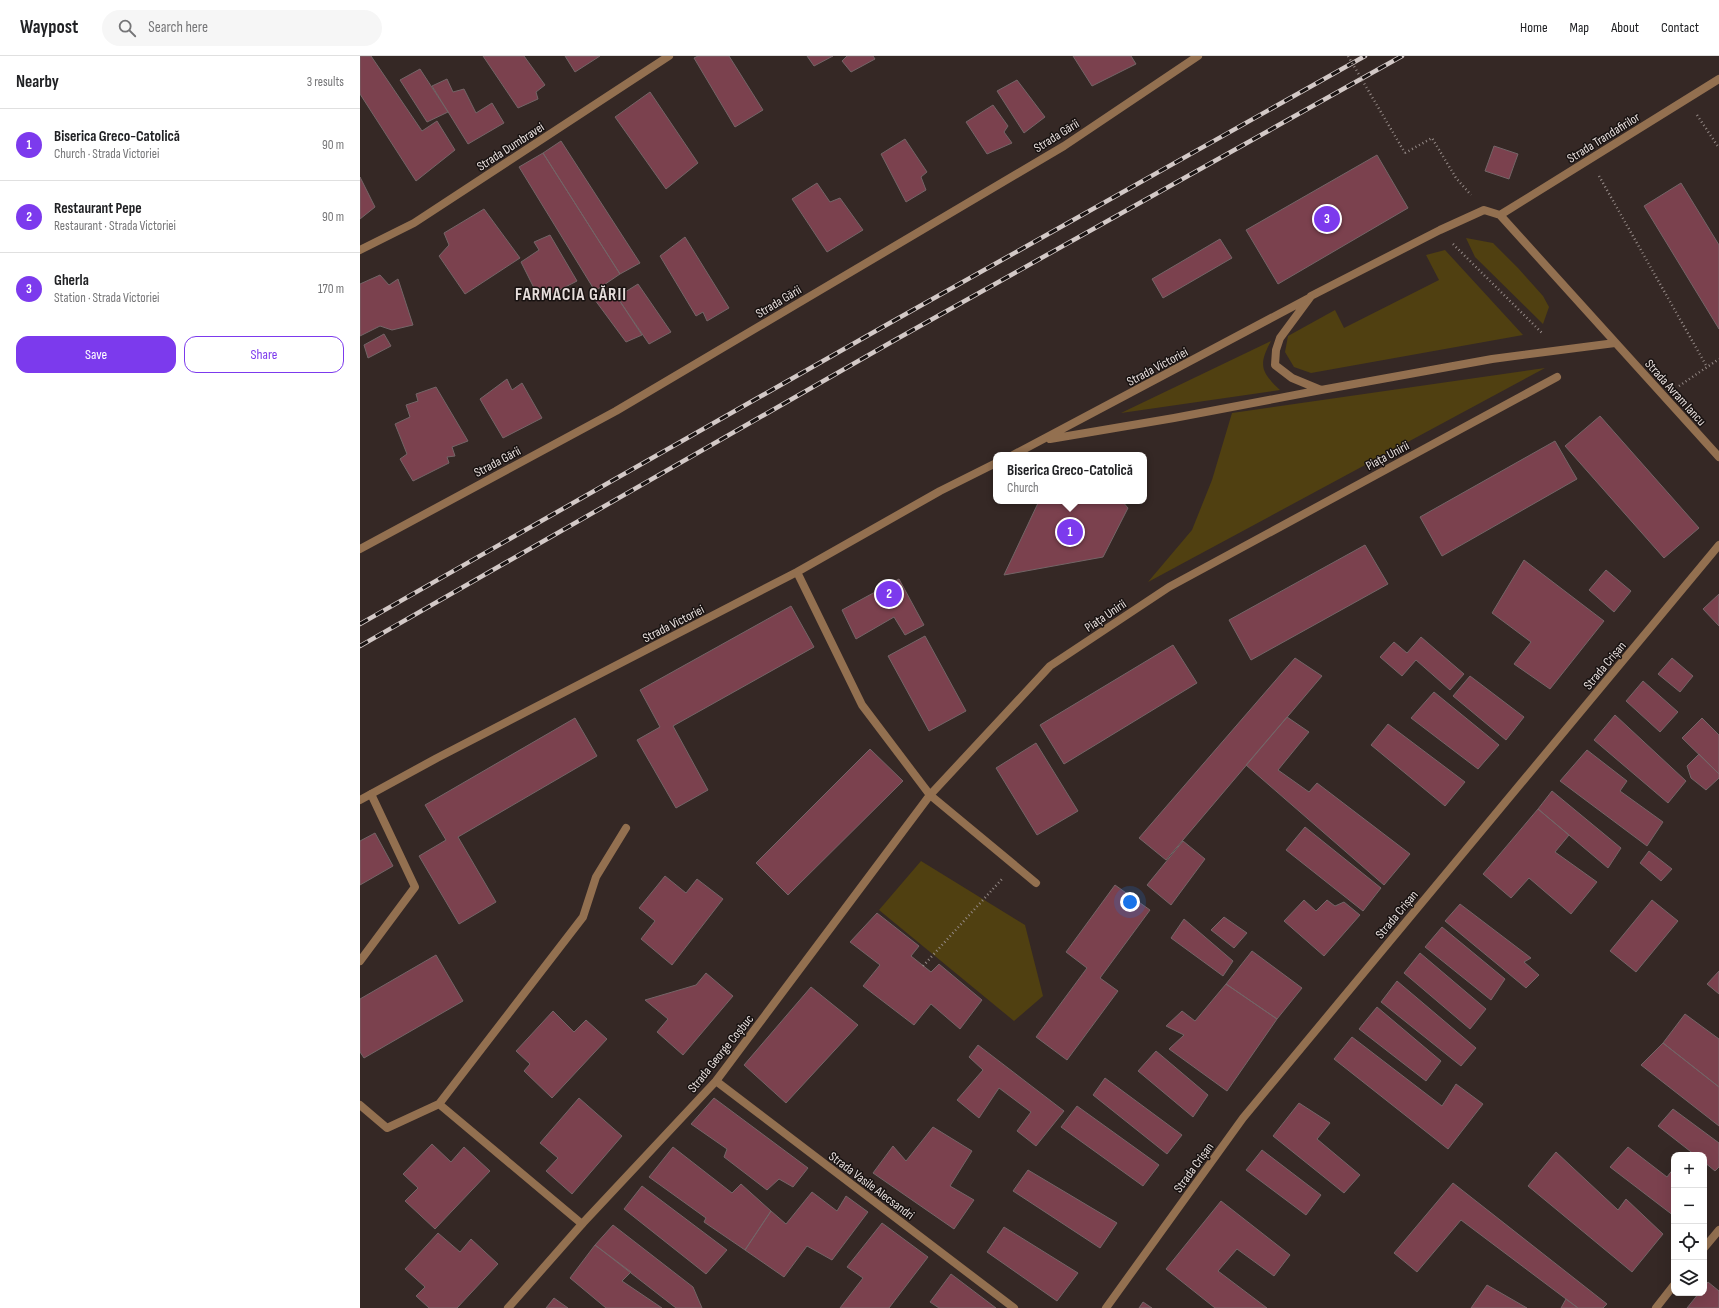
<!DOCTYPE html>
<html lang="en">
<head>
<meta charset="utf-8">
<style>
	:root { --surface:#fff; --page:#f6f6f6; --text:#202124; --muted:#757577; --line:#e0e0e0; --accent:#7c3aed }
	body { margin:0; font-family:"Sofia Sans Condensed",sans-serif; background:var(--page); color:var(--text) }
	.controls { position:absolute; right:12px; bottom:12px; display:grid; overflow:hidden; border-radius:8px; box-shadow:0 4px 16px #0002 }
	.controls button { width:36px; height:36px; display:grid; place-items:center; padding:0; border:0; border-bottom:1px solid var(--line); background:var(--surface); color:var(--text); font:20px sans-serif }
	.you { position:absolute; left:770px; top:846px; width:14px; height:14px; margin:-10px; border:3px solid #fff; border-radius:50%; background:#1a73e8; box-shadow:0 0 0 6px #1a73e833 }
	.badge { display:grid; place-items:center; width:26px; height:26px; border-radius:50%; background:var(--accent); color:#fff; font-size:13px; font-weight:700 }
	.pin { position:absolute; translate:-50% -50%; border:2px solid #fff; box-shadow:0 1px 4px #0006 }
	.popup { position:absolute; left:633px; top:396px; width:154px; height:52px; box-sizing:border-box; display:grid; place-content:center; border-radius:8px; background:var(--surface); filter:drop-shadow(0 1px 3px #0005); font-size:13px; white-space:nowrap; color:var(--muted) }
	.popup b { font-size:15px; color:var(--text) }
	.popup::after { content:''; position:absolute; left:50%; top:100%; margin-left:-8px; border:8px solid transparent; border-top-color:var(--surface) }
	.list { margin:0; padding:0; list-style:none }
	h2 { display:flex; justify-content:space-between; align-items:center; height:52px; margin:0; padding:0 16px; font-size:17px }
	h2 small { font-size:13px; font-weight:400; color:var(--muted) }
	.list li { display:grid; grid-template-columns:26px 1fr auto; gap:12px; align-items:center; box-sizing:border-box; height:72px; padding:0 16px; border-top:1px solid var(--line) }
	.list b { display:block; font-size:15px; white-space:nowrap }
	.list p { margin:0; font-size:13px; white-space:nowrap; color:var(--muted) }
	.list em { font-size:13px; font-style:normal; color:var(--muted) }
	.actions { display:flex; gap:8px; padding:12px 16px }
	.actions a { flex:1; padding:9px 0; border:1px solid var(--accent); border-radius:12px; text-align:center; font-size:14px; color:var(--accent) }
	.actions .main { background:var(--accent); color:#fff }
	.icon { flex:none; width:22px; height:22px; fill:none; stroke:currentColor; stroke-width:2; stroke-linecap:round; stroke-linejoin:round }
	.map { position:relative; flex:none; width:1359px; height:1252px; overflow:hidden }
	header { display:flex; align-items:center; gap:24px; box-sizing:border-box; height:56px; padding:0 20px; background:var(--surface); border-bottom:1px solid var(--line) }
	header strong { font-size:19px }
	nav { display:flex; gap:22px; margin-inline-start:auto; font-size:14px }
	.search { width:280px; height:36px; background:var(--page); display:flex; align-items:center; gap:10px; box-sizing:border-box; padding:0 14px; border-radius:22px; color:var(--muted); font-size:15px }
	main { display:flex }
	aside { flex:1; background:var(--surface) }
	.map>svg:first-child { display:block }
	.green { fill:#504011 }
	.building { fill:#7b414e; stroke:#746567 }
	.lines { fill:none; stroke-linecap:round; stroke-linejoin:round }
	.path { stroke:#958a87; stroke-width:2.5; stroke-dasharray:1 3; stroke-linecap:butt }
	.service { stroke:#937050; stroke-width:8 }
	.minor { stroke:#937050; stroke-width:8 }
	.tertiary { stroke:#937050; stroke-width:8 }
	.rail-casing { stroke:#d3c9c7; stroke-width:4.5 }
	.rail { stroke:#181211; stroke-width:3; stroke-dasharray:9; stroke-linecap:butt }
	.path-bridge { stroke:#958a87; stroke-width:2.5; stroke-dasharray:1 3; stroke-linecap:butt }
	.labels { text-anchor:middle; stroke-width:3; stroke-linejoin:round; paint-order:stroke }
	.street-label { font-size:13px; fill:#e7dedc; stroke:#181211 }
	.district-label { font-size:17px; font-weight:bold; letter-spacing:1px; fill:#e7dedc; stroke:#181211 }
</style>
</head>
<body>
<header>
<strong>Waypost</strong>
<div class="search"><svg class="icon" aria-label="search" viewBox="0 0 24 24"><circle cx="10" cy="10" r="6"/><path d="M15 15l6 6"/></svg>Search here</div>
<nav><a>Home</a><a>Map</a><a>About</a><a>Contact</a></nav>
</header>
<main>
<aside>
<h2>Nearby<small>3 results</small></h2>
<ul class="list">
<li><span class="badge">1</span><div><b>Biserica Greco-Catolică</b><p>Church · Strada Victoriei</p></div><em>90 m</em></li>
<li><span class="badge">2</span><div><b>Restaurant Pepe</b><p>Restaurant · Strada Victoriei</p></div><em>90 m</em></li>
<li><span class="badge">3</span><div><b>Gherla</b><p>Station · Strada Victoriei</p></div><em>170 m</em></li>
</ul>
<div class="actions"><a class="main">Save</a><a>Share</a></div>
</aside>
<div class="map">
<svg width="1359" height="1252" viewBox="0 0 1359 1252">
	<rect width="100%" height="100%" fill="#352825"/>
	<path class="green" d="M1106 182 1133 187 1158 212 1183 240 1189 251 1183 268 1115 201Z
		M1085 194 1163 279 951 317 934 311 925 296 928 280 975 254 984 272 1079 224 1066 199Z
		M911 285C898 309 901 316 920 334L761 357Z
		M1185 312 788 526 832 474 852 424 872 357Z
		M561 805 665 869 683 940 654 965 519 854Z"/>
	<path class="building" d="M0 0H11L62 75 77 65 95 94 56 125 0 38Z
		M123 0H164L185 29 176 36 178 43 158 52Z
		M205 0H240L215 16Z
		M338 0H369L403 54 375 71 334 2Z
		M447 0H473L454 10Z
		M487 0H513L515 3 491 16 482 5Z
		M713 0H771L776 8 732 30Z
		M60 13 88 56 67 66 40 24Z
		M87 23 93 36 104 33 116 57 132 47 144 67 108 88 72 30Z
		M657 24 685 61 664 77 637 35Z
		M290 36 338 107 306 133 255 61Z
		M633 49 648 70 644 76 652 87 627 98 606 66Z
		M545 83 567 116 561 121 566 134 546 146 521 98Z
		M201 85 280 207 260 218 183 97Z
		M1134 90 1158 98 1149 123 1125 115Z
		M183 97 260 218 235 235 159 111Z
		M1017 99 1048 152 918 228 886 174Z
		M0 121 15 151 0 163Z
		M457 127 470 146 480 142 503 174 467 196 432 143Z
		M1321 127 1359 189V273L1284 150Z
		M124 153 160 202 105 238 79 200 89 189 84 177Z
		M190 179 217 225 180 244 161 206 179 194 174 186Z
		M325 181 369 252 347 265 343 256 336 260 300 200Z
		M860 183 872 202 803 242 792 223Z
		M20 219 29 229 38 223 53 269 32 274 20 270 0 280V228Z
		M278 228 311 276 289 288 257 241Z
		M252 233 282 279 266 286 235 244Z
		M24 278 31 290 8 302 4 289Z
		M147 323 152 334 162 327 182 362 143 382 120 343Z
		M76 331 108 385 92 391 95 400 87 401 89 407 53 425 40 403 47 398 35 368 50 361 46 349 58 345 56 338Z
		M1240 360 1339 472 1304 502 1205 390Z
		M1195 385 1217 423 1082 500 1060 461Z
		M679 445H762L768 452 743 501 644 519Z
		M1005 489 1028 528 891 604 869 564Z
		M1164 504 1244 565 1190 633 1154 608 1171 586 1132 557Z
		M1246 514 1271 535 1254 556 1229 534Z
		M539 523 564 569 545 579 534 561 496 583 482 554Z
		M1359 538V570L1343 553Z
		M431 550 454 591 313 670 348 734 316 752 277 684 300 671 280 634Z
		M565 580 606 655 569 675 528 600Z
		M1061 581 1104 618 1090 634 1056 604 1042 620 1020 601 1034 586 1047 597Z
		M813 589 837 627 704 708 680 669Z
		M935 602 962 620 806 804 779 782Z
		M1312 602 1333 620 1320 636 1298 618Z
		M1110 620 1164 661 1146 684 1093 640Z
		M1283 625 1318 656 1300 676 1266 645Z
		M1074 636 1139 689 1118 713 1051 662Z
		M1255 659 1326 725 1308 747 1234 684Z
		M927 661 949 676 918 714 949 736 957 727 1050 798 1024 829 886 709Z
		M215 662 237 700 98 781 136 846 99 868 59 800 86 784 65 749Z
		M1342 662 1359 679V718L1322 682Z
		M1028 668 1105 726 1085 750 1011 689Z
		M676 687 718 755 677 779 636 712Z
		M510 693 543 725 428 839 396 807Z
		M1227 694 1267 725 1260 735 1303 766 1287 790 1200 725Z
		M1339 698 1359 718V722L1346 734 1331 722 1327 710Z
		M1192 735 1261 792 1248 812 1178 753Z
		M1178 753 1209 779 1195 796 1237 826 1211 858 1169 822 1151 842 1123 818Z
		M945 771 1021 832 1003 855 926 794Z
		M15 777 33 810 0 829V785Z
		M823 785 845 803 811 849 787 829Z
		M1289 795 1312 813 1301 825 1280 807Z
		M305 820 326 837 337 823 363 843 312 909 281 883 295 865 279 852Z
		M755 829 790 854 740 922 758 935 707 1004 676 981 727 912 706 896Z
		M944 844 956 855 967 844 975 850 984 846 1000 859 964 900 924 865Z
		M1292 844 1318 865 1276 916 1250 895Z
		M1100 848 1171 902 1164 906 1179 919 1166 932 1085 865Z
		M517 857 559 890 551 900 571 916 579 908 622 944 600 973 571 948 554 969 503 930 520 909 490 886Z
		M864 861 887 877 874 892 851 874Z
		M824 863 873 905 863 920 811 882Z
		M1082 871 1145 923 1131 944 1065 891Z
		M892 895 942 932 917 963 866 928Z
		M1060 897 1126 953 1110 973 1044 917Z
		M76 899 103 945 4 1002 0 996V943Z
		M1359 915V938L1347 928Z
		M346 917 373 940 323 999 297 976 308 963 285 944 336 929Z
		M1037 925 1116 992 1101 1010 1021 946Z
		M866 928 917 963 867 1035 809 993 824 979 806 970 822 955 835 965Z
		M451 931 498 969 426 1047 384 1009Z
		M1017 951 1081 1005 1066 1025 999 973Z
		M193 955 214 976 226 964 247 983 192 1042 164 1015 170 1008 156 995Z
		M1325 958 1359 983V1031L1303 987Z
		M992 981 1082 1050 1096 1028 1123 1048 1088 1093 974 1003Z
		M1303 987 1359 1031V1070L1281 1009Z
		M618 989 704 1055 676 1090 657 1075 671 1056 639 1032 619 1062 597 1044 623 1014 609 1001Z
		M796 995 848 1039 833 1061 778 1015Z
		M745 1022 822 1079 807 1098 733 1039Z
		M219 1042 262 1080 212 1138 186 1115 198 1102 180 1087Z
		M354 1042 448 1112 433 1131 419 1123 407 1134 364 1101 367 1093 331 1068Z
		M939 1047 970 1067 957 1083 1000 1119 984 1137 913 1080Z
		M717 1050 799 1109 783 1130 701 1071Z
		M1313 1053 1359 1087V1111L1355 1115 1344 1106V1099H1335L1298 1070Z
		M573 1071 612 1095 590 1130 614 1144 594 1173 513 1117 533 1090 546 1105Z
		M72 1088 91 1106 104 1091 130 1115 75 1173 45 1145 58 1132 43 1118Z
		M313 1091 372 1137 381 1128 411 1155 385 1194 344 1166 346 1162 289 1121Z
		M1268 1091 1307 1121 1314 1112V1160L1250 1111Z
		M902 1094 961 1139 946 1159 886 1114Z
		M1196 1096 1258 1154 1266 1143 1303 1178 1272 1216 1168 1130Z
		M668 1114 757 1167 740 1192 653 1135Z
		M1093 1127 1247 1248 1243 1252H1218L1101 1164 1057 1216 1034 1197Z
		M282 1130 367 1194 346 1218 264 1153Z
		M452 1136 477 1155 486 1140 508 1156 472 1204 447 1190 424 1221 385 1194 411 1155 426 1168Z
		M861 1145 930 1199 914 1220 877 1193 858 1215 907 1252H855L806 1213Z
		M522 1167 568 1201 529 1252H480L503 1222 487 1211Z
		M253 1169 333 1231 342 1252H316L235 1189Z
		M644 1171 718 1217 697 1245 627 1196Z
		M78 1177 100 1196 111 1183 138 1208 97 1252H69L56 1240 65 1231 45 1213Z
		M235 1189 271 1216 262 1225 302 1252H246L210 1222Z
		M591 1218 636 1252H579L570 1246Z
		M1348 1226 1359 1235V1252H1327L1339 1237H1344V1231Z
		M1127 1229 1167 1252H1111Z
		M194 1242 208 1252H186Z
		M1206 1243 1218 1252H1201Z
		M783 1246 792 1252H779Z"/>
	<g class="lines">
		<path class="path" d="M1337 59 1359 92
			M1045 97 1072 82 1096 122 1111 139
			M1239 120 1347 311
			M1093 188 1183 278
			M1319 330 1359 303
			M563 910 642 823"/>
		<path class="service" d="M570 739 676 827
			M0 905 55 831 11 738
			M79 1048 223 861 236 821 266 772
			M0 1049 27 1072 79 1048 222 1168"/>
		<path class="minor" d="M1140 159 1359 23
			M0 194 54 167 309 0
			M1255 287 1132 303 961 334 932 322 915 309 916 294 920 282 951 240 1080 174 1124 154 1140 159 1359 401
			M690 383 814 362 961 334
			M653 399 949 242
			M437 516 502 649 570 739
			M0 744 77 702 437 516 580 435 636 407
			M356 1025 654 1252
			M1344 1192 1359 1174
			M148 1252 222 1168 356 1025 570 739 690 610 809 531 1197 321
			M746 1252 883 1062 1359 489
			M1296 1252 1314 1229"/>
		<path class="tertiary" d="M0 493 256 355 704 90 838 0"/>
		<g class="rail-casing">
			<path id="rail" d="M0 568 528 268 1005 0
				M0 590 535 284 1042 0"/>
		</g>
		<use href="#rail" class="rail"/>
		<path class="path-bridge" d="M988 0 1045 97"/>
	</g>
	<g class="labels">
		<g class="street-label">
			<text transform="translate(696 79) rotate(-32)" y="5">Strada Gării</text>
			<text transform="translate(1243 81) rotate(-32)" y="5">Strada Trandafirilor</text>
			<text transform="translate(150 90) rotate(-33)" y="5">Strada Dumbravei</text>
			<text transform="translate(418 245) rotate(-31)" y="5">Strada Gării</text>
			<text transform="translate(797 310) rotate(-28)" y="5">Strada Victoriei</text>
			<text transform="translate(1316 336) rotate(48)" y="5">Strada Avram Iancu</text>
			<text transform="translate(1027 399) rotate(-28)" y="5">Piața Unirii</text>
			<text transform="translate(137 405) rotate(-28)" y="5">Strada Gării</text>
			<text transform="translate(745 559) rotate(-34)" y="5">Piața Unirii</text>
			<text transform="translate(313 567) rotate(-27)" y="5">Strada Victoriei</text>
			<text transform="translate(1244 609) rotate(-50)" y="5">Strada Crișan</text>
			<text transform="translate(1036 858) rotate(-50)" y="5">Strada Crișan</text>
			<text transform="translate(360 997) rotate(-51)" y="5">Strada George Coșbuc</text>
			<text transform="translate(833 1111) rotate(-54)" y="5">Strada Crișan</text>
			<text transform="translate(512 1129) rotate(37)" y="5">Strada Vasile Alecsandri</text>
		</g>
		<g class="district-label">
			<text x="211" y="244">FARMACIA GĂRII</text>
		</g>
	</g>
</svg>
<div class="controls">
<button>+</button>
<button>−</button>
<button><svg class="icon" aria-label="locate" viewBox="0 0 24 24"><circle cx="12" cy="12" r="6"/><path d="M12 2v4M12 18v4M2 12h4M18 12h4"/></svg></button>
<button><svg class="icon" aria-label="layers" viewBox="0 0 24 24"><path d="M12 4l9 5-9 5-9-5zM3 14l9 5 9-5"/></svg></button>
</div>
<div class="you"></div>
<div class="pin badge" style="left:710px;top:476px">1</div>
<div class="popup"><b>Biserica Greco-Catolică</b>Church</div>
<div class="pin badge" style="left:529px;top:538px">2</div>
<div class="pin badge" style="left:967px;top:163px">3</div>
</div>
</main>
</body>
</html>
